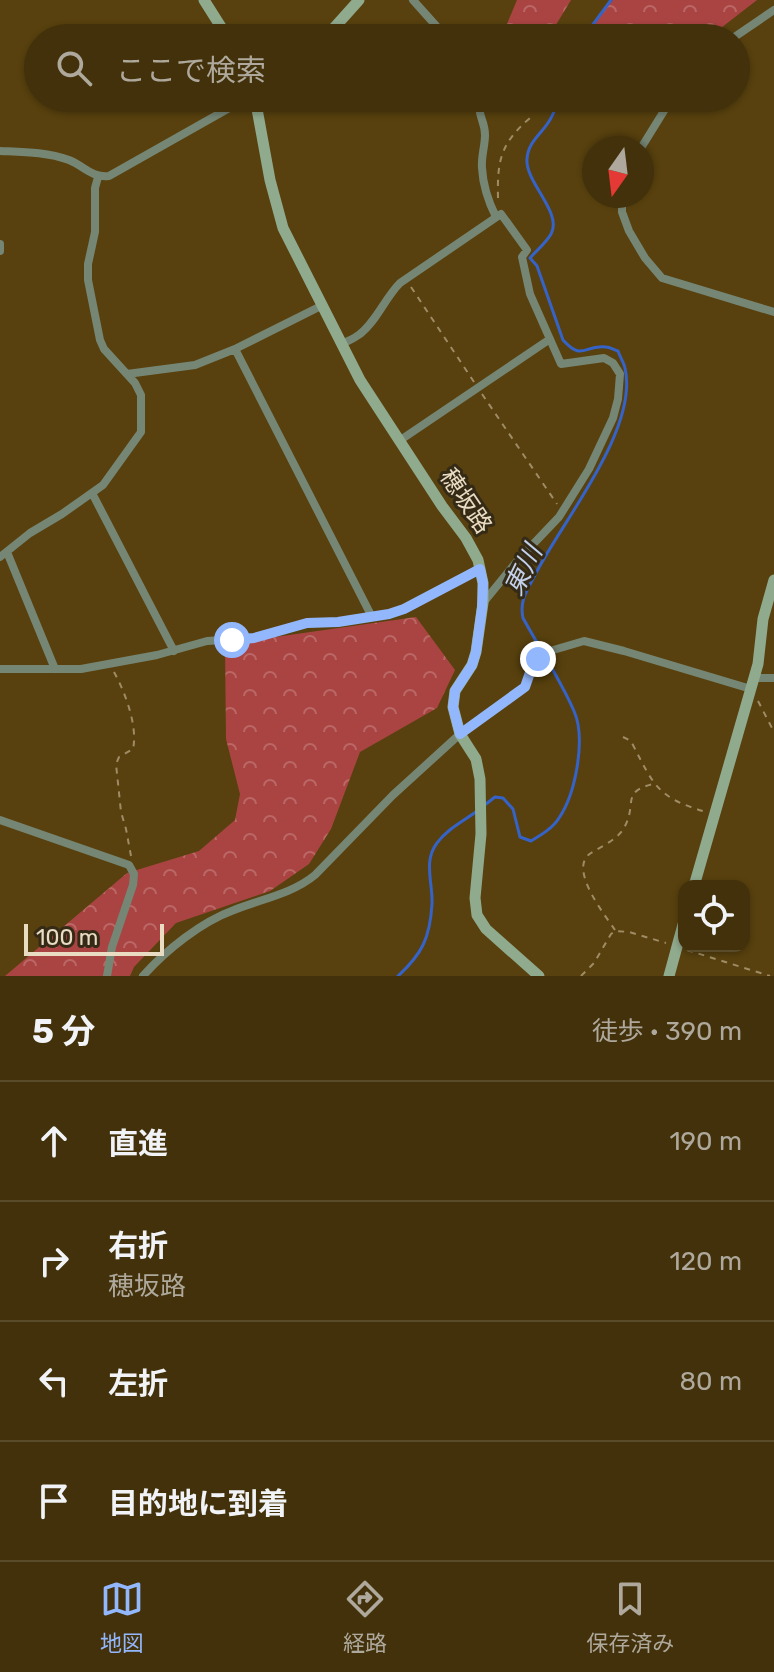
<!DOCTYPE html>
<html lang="ja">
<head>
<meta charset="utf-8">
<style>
	:root { --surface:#42310a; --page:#4c3d18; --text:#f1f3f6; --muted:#aea99c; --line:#5a4c2b; --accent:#93b7fd }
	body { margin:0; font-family:Rubik,"Noto Sans JP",sans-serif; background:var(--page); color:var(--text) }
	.controls { position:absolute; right:24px; bottom:24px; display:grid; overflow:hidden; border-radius:16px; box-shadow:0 2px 6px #0004 }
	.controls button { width:72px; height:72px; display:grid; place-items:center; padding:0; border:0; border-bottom:2px solid var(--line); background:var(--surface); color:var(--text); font:40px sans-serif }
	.compass { position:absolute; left:582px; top:136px; width:72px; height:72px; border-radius:50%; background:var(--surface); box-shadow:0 2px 6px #0004; rotate:194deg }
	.scale { position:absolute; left:24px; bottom:20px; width:140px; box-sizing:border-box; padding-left:8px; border:4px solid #e9dcc3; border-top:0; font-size:22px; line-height:28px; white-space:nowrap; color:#e9dcc3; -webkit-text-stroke:6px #342a16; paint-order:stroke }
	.stop { position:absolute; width:24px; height:24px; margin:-18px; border:6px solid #93b7fd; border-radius:50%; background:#fff }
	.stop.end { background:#93b7fd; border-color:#fff; box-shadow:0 2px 8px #0008 }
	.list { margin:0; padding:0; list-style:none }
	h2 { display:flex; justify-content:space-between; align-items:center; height:104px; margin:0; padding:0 32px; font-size:34px }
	h2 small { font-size:26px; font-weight:400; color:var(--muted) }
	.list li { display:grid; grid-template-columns:52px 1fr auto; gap:24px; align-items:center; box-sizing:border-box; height:120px; padding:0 32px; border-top:2px solid var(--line) }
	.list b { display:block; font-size:30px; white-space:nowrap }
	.list p { margin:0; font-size:26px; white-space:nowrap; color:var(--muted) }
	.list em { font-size:26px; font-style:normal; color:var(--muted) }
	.icon { flex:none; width:44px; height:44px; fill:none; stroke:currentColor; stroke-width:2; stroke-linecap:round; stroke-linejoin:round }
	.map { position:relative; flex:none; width:774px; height:976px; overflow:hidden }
	.search { position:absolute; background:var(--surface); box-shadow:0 2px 6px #0004; left:24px; right:24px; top:24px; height:88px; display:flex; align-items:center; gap:20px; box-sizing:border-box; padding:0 28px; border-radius:44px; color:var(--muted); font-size:30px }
	.sheet { height:584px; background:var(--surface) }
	nav { display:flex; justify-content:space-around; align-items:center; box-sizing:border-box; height:112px; border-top:2px solid var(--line); background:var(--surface); font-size:22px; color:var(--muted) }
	nav a { display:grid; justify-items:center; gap:4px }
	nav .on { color:var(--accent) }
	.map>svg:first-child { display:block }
	.forest { fill:url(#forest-crowns) }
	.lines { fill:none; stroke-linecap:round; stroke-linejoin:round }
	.stream { stroke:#3563c8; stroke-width:3 }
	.path { stroke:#9f8c66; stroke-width:2; stroke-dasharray:6 6; stroke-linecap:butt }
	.street { stroke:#768675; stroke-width:8 }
	.secondary { stroke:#90aa8e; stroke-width:11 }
	.route { stroke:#93b7fd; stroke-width:10 }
	.labels { text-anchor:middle; stroke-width:6; stroke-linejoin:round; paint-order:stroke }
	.street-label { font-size:24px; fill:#e9dcc3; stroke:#342a16 }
	.water-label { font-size:26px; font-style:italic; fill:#c4d1eb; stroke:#342a16 }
</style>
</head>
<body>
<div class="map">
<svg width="774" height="976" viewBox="0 0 774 976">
	<defs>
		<pattern id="forest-crowns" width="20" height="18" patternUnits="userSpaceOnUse" patternTransform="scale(2)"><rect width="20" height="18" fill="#aa4443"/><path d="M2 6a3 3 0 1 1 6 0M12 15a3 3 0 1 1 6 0" fill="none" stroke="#ba6765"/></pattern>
	</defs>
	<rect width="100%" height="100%" fill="#58410e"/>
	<path class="forest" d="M517 0H571L548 38H501Z
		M613 0H757L708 38H580Z
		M416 617 455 670 437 708 360 752 331 829 309 864 270 891 176 923 134 967 130 976H5L127 873 199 851 235 820 240 794 226 739 225 644Z"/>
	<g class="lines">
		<path class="stream" d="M583 38 611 0
			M486 804 495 797 503 798 513 809 520 837 531 841C541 835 553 828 559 818 576 793 586 738 574 711 560 679 540 649 523 618 519 600 528 589 536 573 563 520 639 429 625 368 624 363 620 357 618 351 614 350 610 347 606 347 584 344 583 362 563 340L537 266 530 258C536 251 546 243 551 234 563 213 525 182 527 159 528 140 545 132 552 116 555 111 556 104 557 98
			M398 976C422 954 430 938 432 904 433 883 423 861 437 843 447 829 464 821 477 811"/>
		<path class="path" d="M498 198C497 160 501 143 530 118
			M411 287 474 382
			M482 394 557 504
			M114 672C125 692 138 726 133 749L119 757 116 764 121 812 126 829 131 856
			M758 701 774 732
			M623 737 631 741 633 745C654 786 658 798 706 812
			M615 930C605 915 567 868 591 853 602 846 619 839 625 826 637 803 621 792 653 784
			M687 950 770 976
			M581 976 594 963 611 934 616 931 629 932 666 943"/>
		<path class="street" d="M413 0 447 38
			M733 38 774 10
			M481 98C476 116 485 119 485 135 485 146 481 157 482 168 483 186 488 201 496 217
			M641 148 672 98
			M0 151C23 152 47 152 69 160 84 166 92 178 109 176L247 98
			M622 196V212L629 231 645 258 662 278 774 312
			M0 244V251
			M342 344C348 341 355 338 360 334 376 322 385 298 400 283L501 214 527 250 522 257 530 294 561 364 604 358 613 363 620 374 618 399 613 418 589 469 559 517 518 560 483 603
			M235 349 372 617
			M127 374 195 365 235 349 323 305
			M399 441 550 339
			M92 493 174 651
			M7 552 55 669
			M0 557 30 533 62 514 103 485 141 432V395L135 383 104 349 100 340 88 280V264L95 232V188L98 177
			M0 669H81L157 655 207 641 254 638 307 623 338 622 389 614 404 609 480 569
			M754 678H774
			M0 820 129 865 134 874 133 885 112 947 107 976
			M143 976C166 950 201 922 234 910 261 899 292 894 315 875L393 795 460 734 525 687 533 664 550 651 584 641 624 651 751 689"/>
		<path class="secondary" d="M204 0 228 38
			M325 38 359 0
			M255 98 270 180 283 228 360 380 442 506 466 538 478 560 483 583V603L476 652 472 665 455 691 453 707 460 734 476 759 480 779 481 834 475 898 477 915 486 929 539 976
			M694 886 758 664 763 619 774 580
			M669 976 684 921"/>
	</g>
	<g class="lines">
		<path class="route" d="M232 640 254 638 307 623 338 622 389 614 404 609 480 569 483 583 482 608 476 652 472 665 455 691 453 707 460 734 525 687 533 664 538 659"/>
	</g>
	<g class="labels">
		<g class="street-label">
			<text transform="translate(466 501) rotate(56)" y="8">穂坂路</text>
		</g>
		<g class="water-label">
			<text transform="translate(523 570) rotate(-64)" y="9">東川</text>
		</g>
	</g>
</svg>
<div class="controls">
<button><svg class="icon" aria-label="locate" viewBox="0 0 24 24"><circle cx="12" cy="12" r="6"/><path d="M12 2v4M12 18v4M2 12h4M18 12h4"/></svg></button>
</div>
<svg class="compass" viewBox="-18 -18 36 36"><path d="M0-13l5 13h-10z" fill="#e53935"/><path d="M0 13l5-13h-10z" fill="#aea99c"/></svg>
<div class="scale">100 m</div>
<div class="stop" style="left:232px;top:640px"></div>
<div class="stop end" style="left:538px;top:659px"></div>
<div class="search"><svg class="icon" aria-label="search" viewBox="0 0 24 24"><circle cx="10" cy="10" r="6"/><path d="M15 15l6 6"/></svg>ここで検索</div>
</div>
<section class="sheet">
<h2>5 分<small>徒歩 · 390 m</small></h2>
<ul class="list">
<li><svg class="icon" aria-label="ahead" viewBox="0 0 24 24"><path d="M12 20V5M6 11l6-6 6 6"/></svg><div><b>直進</b></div><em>190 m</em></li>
<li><svg class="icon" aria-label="right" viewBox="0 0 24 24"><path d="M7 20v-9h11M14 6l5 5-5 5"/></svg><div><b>右折</b><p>穂坂路</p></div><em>120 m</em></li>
<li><svg class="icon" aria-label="left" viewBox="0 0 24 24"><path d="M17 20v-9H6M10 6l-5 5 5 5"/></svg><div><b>左折</b></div><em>80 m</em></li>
<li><svg class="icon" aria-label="arrive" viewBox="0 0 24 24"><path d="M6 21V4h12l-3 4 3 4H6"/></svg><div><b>目的地に到着</b></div></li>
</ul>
</section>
<nav>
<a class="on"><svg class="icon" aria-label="map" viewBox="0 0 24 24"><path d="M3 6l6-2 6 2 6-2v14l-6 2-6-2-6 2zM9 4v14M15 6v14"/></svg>地図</a>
<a><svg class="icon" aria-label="directions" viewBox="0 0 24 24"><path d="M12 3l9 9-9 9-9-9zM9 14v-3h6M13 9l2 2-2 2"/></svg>経路</a>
<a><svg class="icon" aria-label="saved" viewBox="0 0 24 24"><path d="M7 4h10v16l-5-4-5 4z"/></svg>保存済み</a>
</nav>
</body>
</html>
